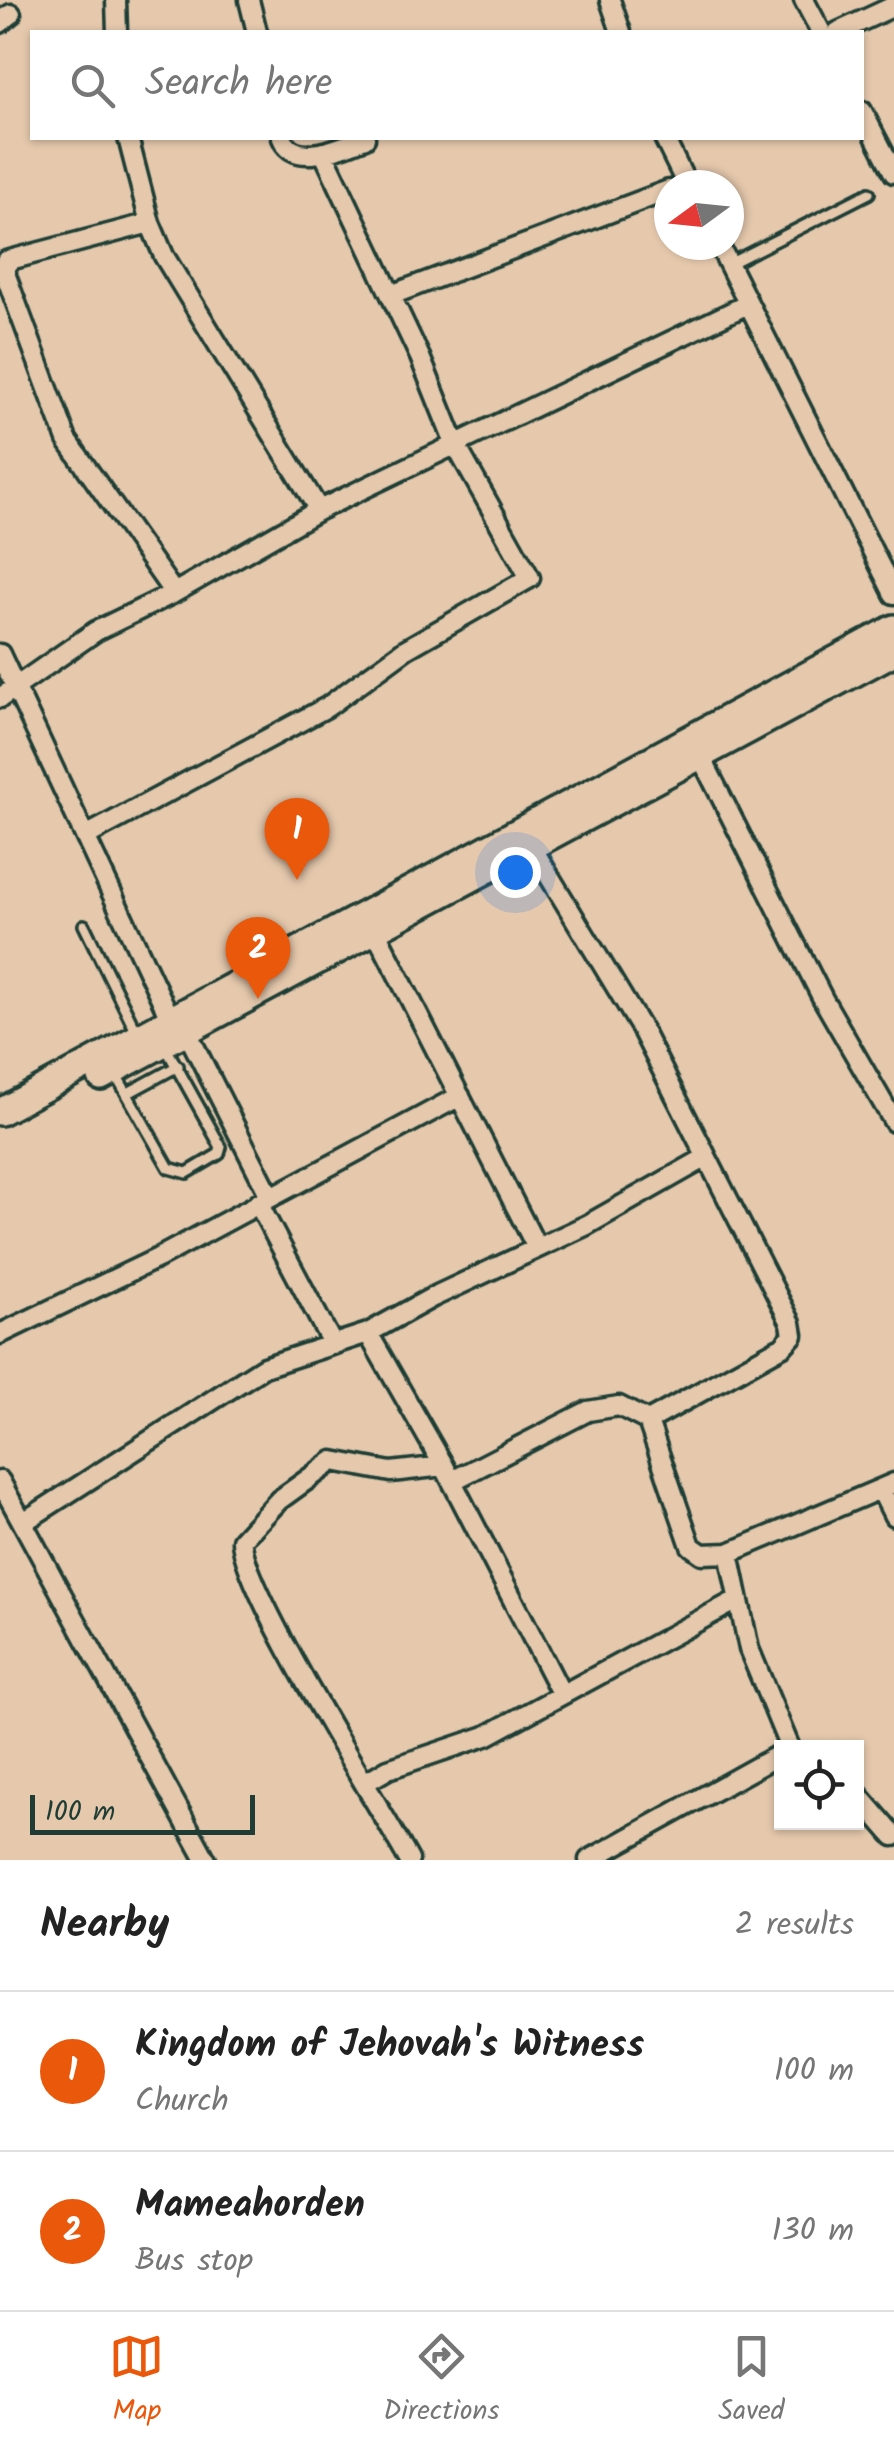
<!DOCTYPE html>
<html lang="en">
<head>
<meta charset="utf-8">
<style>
	:root { --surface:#fff; --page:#f6f6f6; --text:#222; --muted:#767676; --line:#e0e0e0; --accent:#ea580c }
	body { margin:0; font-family:Kalam,sans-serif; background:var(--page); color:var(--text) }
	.controls { position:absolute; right:30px; bottom:30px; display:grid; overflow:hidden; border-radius:0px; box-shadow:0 2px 8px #0004 }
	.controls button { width:90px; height:90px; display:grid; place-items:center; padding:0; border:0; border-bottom:2px solid var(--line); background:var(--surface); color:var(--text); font:50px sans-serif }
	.compass { position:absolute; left:654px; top:170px; width:90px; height:90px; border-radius:50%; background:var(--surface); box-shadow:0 2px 8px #0004; rotate:255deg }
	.scale { position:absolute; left:30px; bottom:25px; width:225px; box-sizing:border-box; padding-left:10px; border:5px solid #1f3d34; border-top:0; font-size:28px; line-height:35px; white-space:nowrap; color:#1f3d34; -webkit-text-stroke:8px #e6c9ad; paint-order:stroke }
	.you { position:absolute; left:515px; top:872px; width:35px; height:35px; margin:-25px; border:8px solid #fff; border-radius:50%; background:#1a73e8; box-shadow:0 0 0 15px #1a73e833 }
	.badge { display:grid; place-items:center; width:65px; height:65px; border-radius:50%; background:var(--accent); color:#fff; font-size:32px; font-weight:700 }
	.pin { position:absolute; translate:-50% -82px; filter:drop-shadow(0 2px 5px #0008) }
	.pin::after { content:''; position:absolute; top:52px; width:35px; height:30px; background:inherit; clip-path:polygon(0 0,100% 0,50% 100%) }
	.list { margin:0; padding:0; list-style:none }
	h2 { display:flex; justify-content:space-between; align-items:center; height:130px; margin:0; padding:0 40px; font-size:42px }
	h2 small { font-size:32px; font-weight:400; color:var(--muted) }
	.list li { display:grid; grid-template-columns:65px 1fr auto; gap:30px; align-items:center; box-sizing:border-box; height:160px; padding:0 40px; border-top:2px solid var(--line) }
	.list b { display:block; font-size:38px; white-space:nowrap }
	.list p { margin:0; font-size:32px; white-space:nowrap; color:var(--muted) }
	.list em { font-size:32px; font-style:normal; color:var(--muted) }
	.icon { flex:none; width:55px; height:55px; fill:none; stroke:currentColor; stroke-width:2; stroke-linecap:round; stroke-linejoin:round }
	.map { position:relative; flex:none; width:894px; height:1860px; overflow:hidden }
	.search { position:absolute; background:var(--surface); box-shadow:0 2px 8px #0004; left:30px; right:30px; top:30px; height:110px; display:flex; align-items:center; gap:25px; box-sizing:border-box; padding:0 35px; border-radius:0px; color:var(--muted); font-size:38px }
	.sheet { height:450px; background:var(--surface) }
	nav { display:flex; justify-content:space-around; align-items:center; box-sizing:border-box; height:140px; border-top:2px solid var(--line); background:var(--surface); font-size:28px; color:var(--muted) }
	nav a { display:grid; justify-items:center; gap:5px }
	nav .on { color:var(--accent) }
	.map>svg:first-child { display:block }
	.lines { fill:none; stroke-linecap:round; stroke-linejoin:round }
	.lane-casing { stroke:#1f3d34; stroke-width:16 }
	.street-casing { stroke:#1f3d34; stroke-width:25 }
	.secondary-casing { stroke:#1f3d34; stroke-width:32 }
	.lane { stroke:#e6c9ad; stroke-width:9 }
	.street { stroke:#e6c9ad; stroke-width:18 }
	.secondary { stroke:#e6c9ad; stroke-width:25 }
</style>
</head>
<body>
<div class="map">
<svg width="894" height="1860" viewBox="0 0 894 1860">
	<rect width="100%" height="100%" fill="#e6c9ad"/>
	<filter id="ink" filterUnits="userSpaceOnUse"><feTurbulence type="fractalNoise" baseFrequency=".01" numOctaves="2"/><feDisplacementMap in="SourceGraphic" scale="20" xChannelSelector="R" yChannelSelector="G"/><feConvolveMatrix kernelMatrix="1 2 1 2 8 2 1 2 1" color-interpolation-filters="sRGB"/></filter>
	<g filter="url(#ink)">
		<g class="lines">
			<g class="lane-casing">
				<path id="lane" d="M729 264 869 193
					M84 925 138 1035
					M115 1073 169 1168 187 1173 219 1154 221 1147 165 1046
					M128 1093 178 1066"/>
			</g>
			<g class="street-casing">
				<path id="street" d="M116 0 117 32
					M249 0 257 32
					M610 0 621 32
					M804 0 821 32
					M0 23 11 14
					M838 32 894 6
					M862 111 894 173
					M128 138 150 223 164 256 319 510
					M282 138C294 169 342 147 365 138
					M664 138 687 185
					M150 223 6 261V276L67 440 174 593
					M719 245 894 594
					M391 295 669 190
					M0 654 171 1020
					M0 698 96 631 174 593 319 510 748 304
					M700 755 823 999 894 1122
					M86 836 327 707 406 649 530 578 455 444 420 357 323 152
					M531 846 641 1028 791 1323 793 1335 783 1346 648 1421 691 1546 702 1554 729 1553 894 1483
					M375 930 536 1246
					M187 1032 270 1196
					M258 1203 333 1345
					M368 1333 444 1466 561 1693
					M0 1334 158 1258 460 1096
					M0 1481 206 1860
					M452 1481 588 1411 619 1406 648 1421
					M881 1490 894 1516
					M25 1521 264 1367 368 1333 433 1297 587 1225 705 1158
					M729 1553 749 1649 790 1748
					M366 1782 388 1769 486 1736 737 1600
					M856 1792 894 1836
					M409 1860C379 1805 240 1585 242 1540L279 1500 333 1461 391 1472 444 1466
					M589 1860 782 1753"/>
			</g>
			<g class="secondary-casing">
				<path id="secondary" d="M101 1077 894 652
					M0 1112 894 628"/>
			</g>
			<use href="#lane" class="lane"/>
			<use href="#street" class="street"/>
			<use href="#secondary" class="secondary"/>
		</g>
	</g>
</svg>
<div class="controls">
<button><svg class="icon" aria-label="locate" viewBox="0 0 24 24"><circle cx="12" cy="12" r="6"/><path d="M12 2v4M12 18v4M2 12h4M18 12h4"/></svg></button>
</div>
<svg class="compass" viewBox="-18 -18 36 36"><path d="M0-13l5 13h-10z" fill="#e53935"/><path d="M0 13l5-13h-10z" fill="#767676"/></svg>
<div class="scale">100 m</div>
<div class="you"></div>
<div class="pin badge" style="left:297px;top:880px">1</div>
<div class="pin badge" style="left:258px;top:999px">2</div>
<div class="search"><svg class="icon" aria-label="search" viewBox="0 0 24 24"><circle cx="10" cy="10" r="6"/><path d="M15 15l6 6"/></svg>Search here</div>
</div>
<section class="sheet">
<h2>Nearby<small>2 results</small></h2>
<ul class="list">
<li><span class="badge">1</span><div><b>Kingdom of Jehovah's Witness</b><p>Church</p></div><em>100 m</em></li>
<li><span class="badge">2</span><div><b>Mameahorden</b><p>Bus stop</p></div><em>130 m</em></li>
</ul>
</section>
<nav>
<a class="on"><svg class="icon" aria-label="map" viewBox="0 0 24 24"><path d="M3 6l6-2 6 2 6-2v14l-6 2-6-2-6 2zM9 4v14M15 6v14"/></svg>Map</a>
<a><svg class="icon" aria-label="directions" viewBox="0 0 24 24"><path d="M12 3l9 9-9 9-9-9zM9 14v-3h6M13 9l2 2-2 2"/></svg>Directions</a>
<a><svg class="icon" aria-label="saved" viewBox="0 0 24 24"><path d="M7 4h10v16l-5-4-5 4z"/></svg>Saved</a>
</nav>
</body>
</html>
